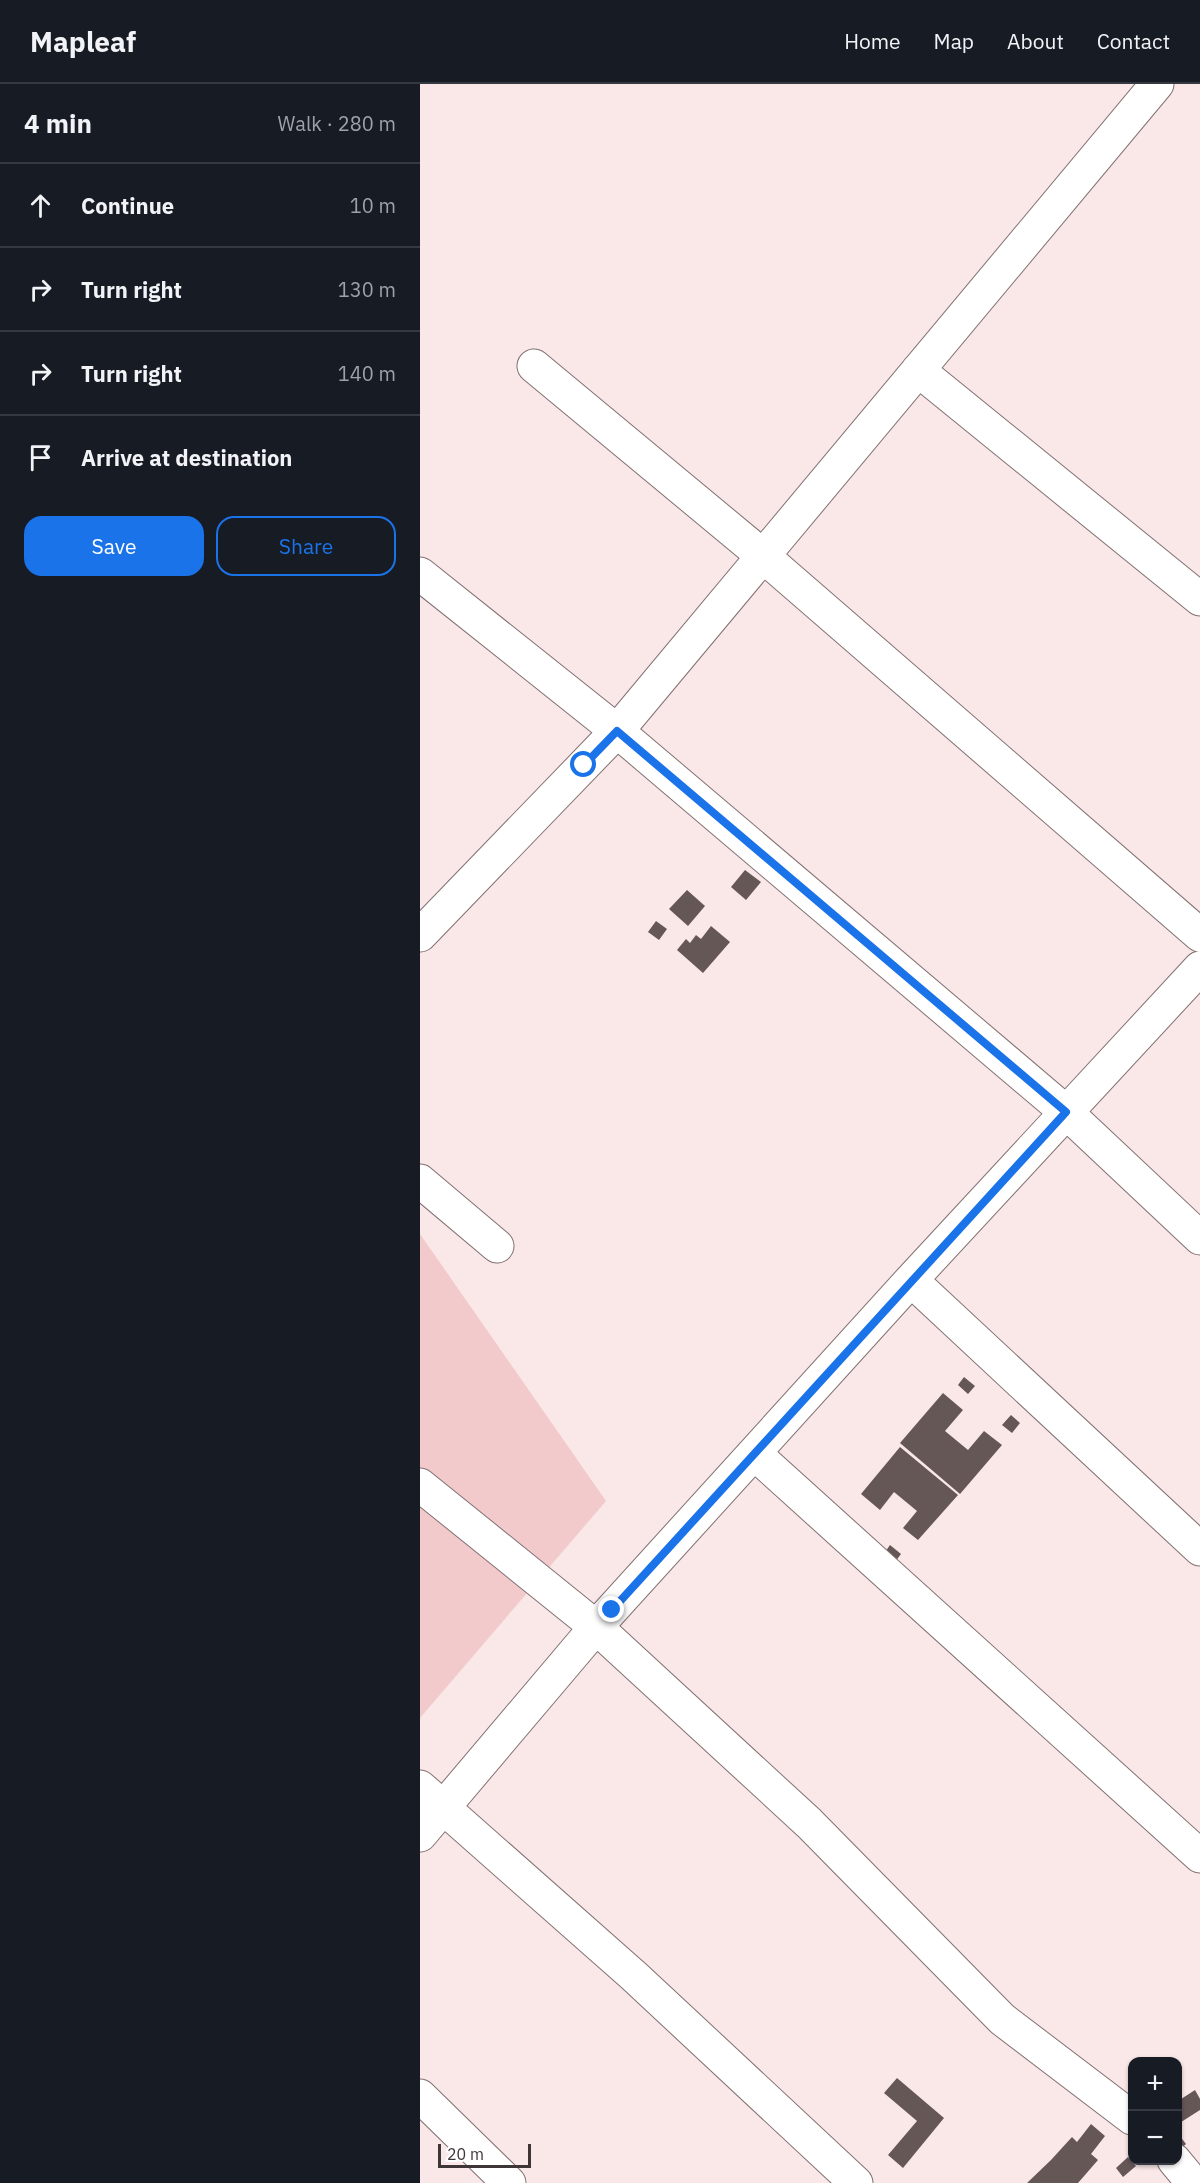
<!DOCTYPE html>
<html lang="en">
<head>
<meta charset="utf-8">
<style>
	:root { --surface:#171b24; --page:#242831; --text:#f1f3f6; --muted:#9ea1a6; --line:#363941; --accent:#1a73e8 }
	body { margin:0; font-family:"IBM Plex Sans",sans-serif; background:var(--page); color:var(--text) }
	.controls { position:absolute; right:18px; bottom:18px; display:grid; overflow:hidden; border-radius:12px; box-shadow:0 2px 4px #0004 }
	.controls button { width:54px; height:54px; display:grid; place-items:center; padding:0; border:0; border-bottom:2px solid var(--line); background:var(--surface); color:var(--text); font:30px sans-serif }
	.scale { position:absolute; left:18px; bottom:15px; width:93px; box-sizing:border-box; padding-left:6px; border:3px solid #3d3536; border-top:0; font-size:16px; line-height:21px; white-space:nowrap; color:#3d3536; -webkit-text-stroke:4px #fff; paint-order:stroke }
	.stop { position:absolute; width:18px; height:18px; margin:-14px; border:4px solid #1a73e8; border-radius:50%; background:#fff }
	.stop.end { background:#1a73e8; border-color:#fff; box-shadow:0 2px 6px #0008 }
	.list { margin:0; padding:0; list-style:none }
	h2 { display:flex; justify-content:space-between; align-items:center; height:78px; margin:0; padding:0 24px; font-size:26px }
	h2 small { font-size:20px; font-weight:400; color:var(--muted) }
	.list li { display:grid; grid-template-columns:39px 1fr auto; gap:18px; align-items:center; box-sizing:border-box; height:84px; padding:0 24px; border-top:2px solid var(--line) }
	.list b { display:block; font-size:22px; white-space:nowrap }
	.list em { font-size:20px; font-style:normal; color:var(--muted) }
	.actions { display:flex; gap:12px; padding:18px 24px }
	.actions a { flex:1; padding:14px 0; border:2px solid var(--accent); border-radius:18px; text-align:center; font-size:21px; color:var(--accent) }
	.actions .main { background:var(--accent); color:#fff }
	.icon { flex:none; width:33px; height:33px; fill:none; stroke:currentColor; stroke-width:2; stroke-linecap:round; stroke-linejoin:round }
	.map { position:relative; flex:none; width:780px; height:2099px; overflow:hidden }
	header { display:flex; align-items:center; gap:36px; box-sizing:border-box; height:84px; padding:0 30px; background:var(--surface); border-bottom:2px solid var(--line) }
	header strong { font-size:28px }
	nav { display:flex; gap:33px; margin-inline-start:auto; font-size:21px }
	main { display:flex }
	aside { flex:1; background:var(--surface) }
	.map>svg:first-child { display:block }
	.green { fill:#f2cacc }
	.building { fill:#665757 }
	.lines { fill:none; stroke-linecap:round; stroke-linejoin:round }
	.minor-casing { stroke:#827172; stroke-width:35 }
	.minor { stroke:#fff; stroke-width:33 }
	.route { stroke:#1a73e8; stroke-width:8 }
</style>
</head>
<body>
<header>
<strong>Mapleaf</strong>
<nav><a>Home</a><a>Map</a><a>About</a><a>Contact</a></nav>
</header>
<main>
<aside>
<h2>4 min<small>Walk · 280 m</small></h2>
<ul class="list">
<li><svg class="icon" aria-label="ahead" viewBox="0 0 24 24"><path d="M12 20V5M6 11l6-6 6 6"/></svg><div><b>Continue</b></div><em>10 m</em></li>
<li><svg class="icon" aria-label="right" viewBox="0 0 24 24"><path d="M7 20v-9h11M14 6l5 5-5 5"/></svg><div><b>Turn right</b></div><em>130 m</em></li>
<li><svg class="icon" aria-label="right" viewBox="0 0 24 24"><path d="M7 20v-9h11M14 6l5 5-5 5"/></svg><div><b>Turn right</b></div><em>140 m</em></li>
<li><svg class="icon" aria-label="arrive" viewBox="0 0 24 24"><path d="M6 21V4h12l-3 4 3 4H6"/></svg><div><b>Arrive at destination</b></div></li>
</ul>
<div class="actions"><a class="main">Save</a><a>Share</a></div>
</aside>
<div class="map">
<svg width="780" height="2099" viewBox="0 0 780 2099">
	<rect width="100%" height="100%" fill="#fae7e7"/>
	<path class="green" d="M0 1150 186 1417 0 1634Z"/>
	<path class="building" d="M325 786 341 798 326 816 311 803Z
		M267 806 285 822 268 842 249 825Z
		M236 837 247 845 239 856 228 848Z
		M291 842 310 858 283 889 257 866 266 855 270 859 276 851 281 855Z
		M544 1293 555 1302 548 1310 538 1301Z
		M523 1309 543 1326 525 1347 548 1366 564 1347 582 1361 540 1410 480 1359Z
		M591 1331 600 1339 592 1349 582 1341Z
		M480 1363 538 1411 498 1456 483 1444 497 1427 474 1408 460 1426 441 1410Z
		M470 1461 481 1470 472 1482 461 1474Z
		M477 1994 524 2034 483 2084 468 2071 497 2037 464 2009Z
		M775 2006 780 2015V2026L758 2040V2017Z
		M671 2040 685 2052 671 2070 678 2076 658 2099H607L631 2076 652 2053 657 2058Z
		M759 2051 766 2060 758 2067V2052Z
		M708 2073 716 2082 703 2093 696 2084Z"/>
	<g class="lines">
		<g class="minor-casing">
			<path id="minor" d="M114 282 343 472 780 851
				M498 286 780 515
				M0 490 197 647 646 1028 780 1154
				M0 851 197 647 737 0
				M0 1097 77 1162
				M491 1196 780 1465
				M334 1369 780 1772
				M0 1401 176 1543 389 1739 582 1935 712 2034
				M0 1703 214 1892 436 2099
				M0 1751 176 1543 491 1196 780 884
				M0 2012 89 2099
				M754 2076 773 2099"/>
		</g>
		<use href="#minor" class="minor"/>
	</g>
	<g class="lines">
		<path class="route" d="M164 681 197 647 646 1028 192 1526"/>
	</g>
</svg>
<div class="controls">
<button>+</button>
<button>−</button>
</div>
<div class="scale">20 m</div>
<div class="stop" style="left:164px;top:681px"></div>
<div class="stop end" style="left:192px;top:1526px"></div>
</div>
</main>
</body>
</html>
